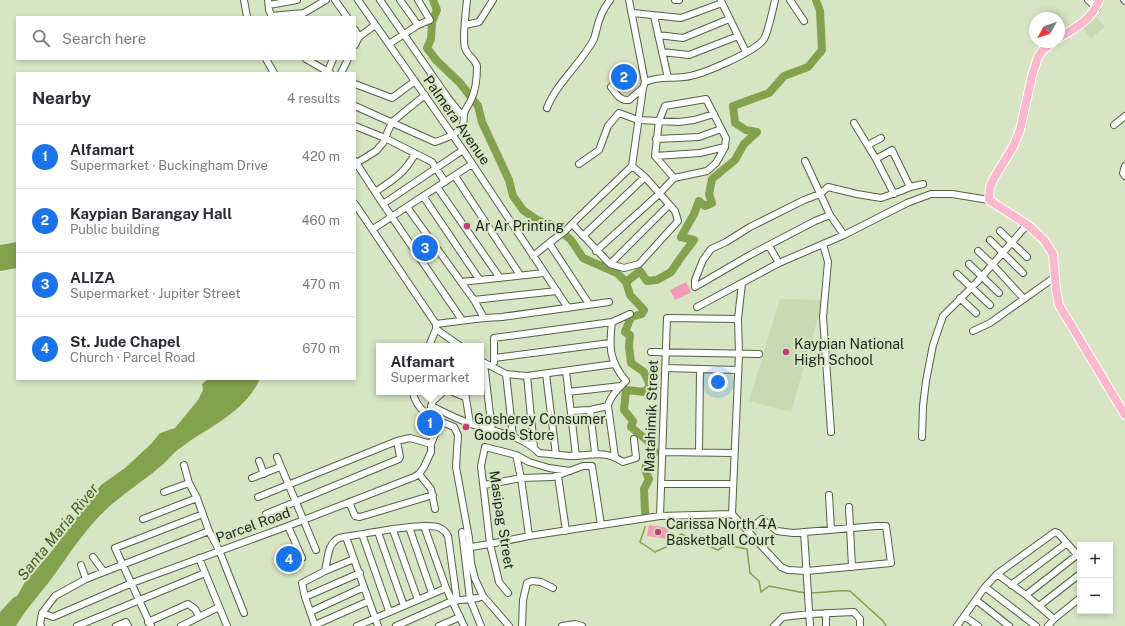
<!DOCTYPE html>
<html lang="en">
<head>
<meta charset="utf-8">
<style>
	:root { --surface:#fff; --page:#f2f2f3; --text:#2b2b33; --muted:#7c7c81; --line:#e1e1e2; --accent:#1a73e8 }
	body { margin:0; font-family:"Public Sans",sans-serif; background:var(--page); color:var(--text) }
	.controls { position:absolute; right:12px; bottom:12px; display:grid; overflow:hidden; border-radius:0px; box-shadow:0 2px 6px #0003 }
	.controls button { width:36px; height:36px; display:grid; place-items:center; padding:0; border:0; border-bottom:1px solid var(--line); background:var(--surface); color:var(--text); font:20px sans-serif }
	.compass { position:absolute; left:1029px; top:12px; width:36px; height:36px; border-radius:50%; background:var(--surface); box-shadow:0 2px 6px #0003; rotate:230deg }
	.you { position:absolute; left:718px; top:382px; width:14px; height:14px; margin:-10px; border:3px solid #fff; border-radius:50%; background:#1a73e8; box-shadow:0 0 0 6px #1a73e833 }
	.badge { display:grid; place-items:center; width:26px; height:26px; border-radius:50%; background:var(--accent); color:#fff; font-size:13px; font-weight:700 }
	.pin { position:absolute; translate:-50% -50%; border:2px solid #fff; box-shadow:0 1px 4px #0006 }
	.popup { position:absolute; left:376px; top:343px; width:108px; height:52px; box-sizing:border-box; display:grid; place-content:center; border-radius:0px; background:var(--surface); filter:drop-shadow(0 1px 3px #0005); font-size:13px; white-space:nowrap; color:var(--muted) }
	.popup b { font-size:15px; color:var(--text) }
	.popup::after { content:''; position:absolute; left:50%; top:100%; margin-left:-8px; border:8px solid transparent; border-top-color:var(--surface) }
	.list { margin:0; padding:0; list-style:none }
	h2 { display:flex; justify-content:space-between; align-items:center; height:52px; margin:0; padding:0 16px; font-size:17px }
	h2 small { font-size:13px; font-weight:400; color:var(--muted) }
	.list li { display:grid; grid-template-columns:26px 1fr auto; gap:12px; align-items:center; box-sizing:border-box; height:64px; padding:0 16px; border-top:1px solid var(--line) }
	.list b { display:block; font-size:15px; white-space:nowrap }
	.list p { margin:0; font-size:13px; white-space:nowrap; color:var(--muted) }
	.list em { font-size:13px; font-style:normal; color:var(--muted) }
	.icon { flex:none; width:22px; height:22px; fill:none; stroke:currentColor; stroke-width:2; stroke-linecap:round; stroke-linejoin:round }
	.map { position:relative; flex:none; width:1125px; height:626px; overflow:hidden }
	.search { position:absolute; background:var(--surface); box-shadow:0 2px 6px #0003; left:16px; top:16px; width:340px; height:44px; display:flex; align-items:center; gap:10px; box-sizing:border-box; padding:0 14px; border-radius:0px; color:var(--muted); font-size:15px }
	.panel { position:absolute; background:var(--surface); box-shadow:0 2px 6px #0003; left:16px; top:72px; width:340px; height:308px; border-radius:0px }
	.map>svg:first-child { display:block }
	.built { fill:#c8dab2 }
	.green { fill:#f49ab8 }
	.water { fill:#82a24e }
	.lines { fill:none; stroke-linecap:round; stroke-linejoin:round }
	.stream { stroke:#82a24e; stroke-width:1.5 }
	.river { stroke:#82a24e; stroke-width:8 }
	.minor-casing { stroke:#556144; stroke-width:8 }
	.major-casing { stroke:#fff; stroke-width:10 }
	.minor { stroke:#fff; stroke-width:6 }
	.major { stroke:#f9b8ce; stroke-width:8 }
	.poi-dot { fill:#c53c76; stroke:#d7e5c4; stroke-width:1.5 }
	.labels { text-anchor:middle; stroke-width:4; stroke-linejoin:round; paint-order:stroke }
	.street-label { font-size:14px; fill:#1c2216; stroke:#d7e5c4 }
	.poi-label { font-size:14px; fill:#1c2216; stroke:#d7e5c4; text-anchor:start }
	.water-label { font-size:15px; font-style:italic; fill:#455b1f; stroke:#d7e5c4 }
</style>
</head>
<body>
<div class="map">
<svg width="1125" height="626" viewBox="0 0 1125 626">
	<rect width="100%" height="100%" fill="#d7e5c4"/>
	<path class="built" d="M1095 15 1105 27 1091 38 1082 27Z
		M780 299 823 300 791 412 749 401Z"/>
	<path class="green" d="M686 282 691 292 675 300 670 290Z
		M649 525 669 528 667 539 647 536Z"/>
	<path class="water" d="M17 242V268L0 271V245Z
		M208 379H260C243 416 204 428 174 453 170 457 166 462 161 466 145 480 127 491 111 505 87 526 71 552 52 578 40 594 26 609 16 626H0V612L13 598 17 596 25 582 51 552 101 485 125 468 151 444 160 433 175 428 198 400 203 390 202 384Z"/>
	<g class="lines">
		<path class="stream" d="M645 527 640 542 655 552 666 547 681 534C694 538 705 545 718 550L726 545 747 549 750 573 759 581 761 592 769 586 805 593
			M811 593C825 593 837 590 850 591L883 621 886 626"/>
		<path class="river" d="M433 0 437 10 432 22 431 39 427 48 436 60 460 83 478 106 482 122 509 180 513 196 523 210 537 220 555 226 571 240 583 258 617 273 626 282 630 295 644 310 642 314 631 317 625 332 630 335 629 347 631 363 644 372 650 385 645 392 626 390 624 410 633 421 631 427 650 443 655 452C646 463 642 466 649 479L644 489 645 512
			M626 282 640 271 647 281 657 280 671 272 679 260 694 240 681 237 694 214 699 201 705 206 712 203 709 194 712 179 735 160 744 144 757 132 746 130 735 123 733 106 769 93 784 76 808 67 822 50 820 11 816 0"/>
		<g class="minor-casing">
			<path id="minor" d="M244 0 247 17
				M268 0 269 10 272 17
				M335 0 347 17
				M358 0 463 150 568 308
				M380 0 448 98 460 113 464 114
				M418 0 430 20 418 25
				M629 0 645 82
				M675 0H679
				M790 0 804 21
				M1088 0 1097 8
				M1124 0 1125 1
				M721 1 746 52
				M269 5 297 0
				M633 13 681 18 722 3
				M271 16 304 13 326 0
				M654 16 668 78
				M465 25 479 22 493 0
				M355 30 359 37
				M658 35 683 38 729 19
				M389 44 418 25 400 0
				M355 45 359 37 375 25
				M662 52 689 55 738 36
				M266 59 274 73
				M306 59 330 73
				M328 71 333 59
				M341 73 348 59
				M355 84 392 98 415 81
				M611 87C616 94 620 101 629 100L643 88
				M355 106 435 142C444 139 457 135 462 126 465 122 463 119 464 114 465 109 469 105 471 100 476 90 477 78 477 66 475 59 467 55 465 48 462 37 466 12 467 0
				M547 108C557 82 581 64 594 39 595 36 596 31 597 28 599 18 604 8 610 0
				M854 123 876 159 894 194
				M1114 125 1125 116
				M355 126 385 138 432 162 445 182
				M656 139 699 137 721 129
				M868 145 881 138
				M655 156 700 153 725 147
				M876 159 892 150 910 187
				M355 161 383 204 462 320
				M805 161 830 215 844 235
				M355 164 376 151 383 143 392 122 425 95
				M579 164 599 150 608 126 619 113 638 120 679 122 694 120 714 114
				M1125 166 1123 173 1125 176
				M455 176 520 275
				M437 187 500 278
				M375 192C393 180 404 174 415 154
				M423 196 479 279
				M355 204 436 324V329L429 346
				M383 204 463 150
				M407 207 474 300 484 318
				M830 215 815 221 750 255 695 287V280L703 260 711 249 726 242 750 227 804 200 820 194 828 187 857 194 881 198 901 191 910 187 923 184
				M573 225 610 264 624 268 639 264 678 221 675 211 645 177 632 166
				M373 229 472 164
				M1000 231 1027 257
				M583 236 645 177
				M990 240 1023 273
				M549 243 589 304
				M823 244 828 262 823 317 831 432
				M769 246 779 263
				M596 251 659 194 674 178 707 171 716 163 725 147 726 138 706 99 665 106 659 121 655 156 674 178
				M978 251 992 264 1024 299
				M533 256 549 243 565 231 579 217 632 166 643 88 645 82C661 76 668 79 684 77 700 76 755 52 764 39 768 32 773 9 775 0
				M610 264 669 205
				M969 264 999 293
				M957 274 990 305
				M461 282 544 273
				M742 283 738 319 739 354 732 514 781 567 788 570 807 571 891 563 886 526H876L793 533 777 531 762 519 748 531
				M960 298 976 313
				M474 300 557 291
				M697 307 779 263 844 235 907 203 931 194H952L989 200
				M436 324 484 318 502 317 609 302
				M436 329 460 346
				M973 331 990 323 1055 277
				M651 352 759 354
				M494 358V338L612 322
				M481 361 506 374 527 376 614 364
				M494 362V358L610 343
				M484 363 492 431
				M665 368 738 370
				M566 371 576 456
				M506 374 513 437
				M546 374 556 455
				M527 376 534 448
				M413 392C416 413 437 420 454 427L458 435 456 467 469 538 471 563 475 579 483 596 509 626
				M443 392 433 401 431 406C444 412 457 419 471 424 494 432 522 435 539 453 551 454 563 456 574 456 593 455 605 450 623 462L636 458 634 439
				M453 392 465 397
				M465 392 470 424
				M568 392 621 386
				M590 410 595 453
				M572 411 590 410 608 406
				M922 437 923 406 926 381 933 345 943 316 977 282 1027 225
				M662 452 734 453
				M699 452 700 370
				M516 455 521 478 529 536
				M277 457 316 550
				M615 457 608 406C610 396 619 388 626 381 609 361 609 347 612 322L630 314
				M259 461 264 474
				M184 465 189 483 197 498 209 531 219 550 244 613
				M419 474 431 489 435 509
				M558 476 566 531
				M252 478 280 467
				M661 484H733
				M484 485 521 478 553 477 583 466H592L601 525
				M164 492 189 483
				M829 495 831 530
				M258 497 397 441 410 438 431 444
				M349 502 355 516 360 517 433 495
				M849 507 852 567
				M266 514 399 459 400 457 397 441
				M660 516 667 318 738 319
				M143 519 197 498
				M288 526 302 558
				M424 526 446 588 464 626
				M409 527 432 593
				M393 530 418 600
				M378 532 404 606
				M462 532 470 599 481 626
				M804 532 810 626
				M362 534 389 611
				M346 537 378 626
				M471 547 490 544 529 536 660 516 732 514
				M93 557 104 572
				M199 558 227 626
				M81 565 86 579
				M325 571C328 559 327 544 339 538 357 535 427 521 440 528 444 530 446 532 448 536L457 601
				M997 574 1026 595 1054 619 1048 626
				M1011 585 1067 543
				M985 587 1036 626
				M508 593 499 582 490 544 481 466 485 447 516 455 529 462 549 468 570 471
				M1026 595 1077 555
				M305 597 360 573
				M976 600 1009 626
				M1039 606 1080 574
				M310 612 364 587
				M42 613 53 617 132 583 288 526 414 477 419 474 424 467 431 452V444L440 422
				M826 613V626
				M964 616 978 626
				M1054 619 1080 598
				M148 622 188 604 195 609 199 616
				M315 625 369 601
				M41 626 40 624 42 613 55 596 86 579 104 572 209 531
				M77 626 205 573
				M116 626 126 622 128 626
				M151 626 115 548 203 514
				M181 626 219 607
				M315 626 305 597 302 583 325 571 354 559
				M357 626 446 588
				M396 626 452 601 478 598 483 596
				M439 626 460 617
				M522 626 523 600 527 583 532 581 541 582 553 588
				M562 626 575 624 582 626
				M774 626 783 617 810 614 854 612 860 619V626
				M957 626 985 587 997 574 1055 532 1058 533 1080 558"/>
		</g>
		<g class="major-casing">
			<path id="major" d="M1059 38C1076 27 1092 20 1099 0
				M1053 42 1043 50 1038 57 1032 76 1020 130 1013 147 994 178 990 187 989 200 1029 226 1044 240 1053 254 1056 289 1059 305 1125 415"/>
		</g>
		<use href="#minor" class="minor"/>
		<use href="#major" class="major"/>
	</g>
	<g class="poi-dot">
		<circle cx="467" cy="226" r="4"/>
		<circle cx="786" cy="352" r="4"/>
		<circle cx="466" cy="427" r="4"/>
		<circle cx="658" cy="532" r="4"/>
	</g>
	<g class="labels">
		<g class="street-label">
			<text transform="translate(457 120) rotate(55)" y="5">Palmera Avenue</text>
			<text transform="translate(651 416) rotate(-88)" y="5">Matahimik Street</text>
			<text transform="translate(502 520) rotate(81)" y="5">Masipag Street</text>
			<text transform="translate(253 525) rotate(-20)" y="5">Parcel Road</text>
		</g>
		<g class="poi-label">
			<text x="475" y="231">Ar Ar Printing</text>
			<text x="794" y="349">Kaypian National<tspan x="794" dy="16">High School</tspan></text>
			<text x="474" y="424">Gosherey Consumer<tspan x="474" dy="16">Goods Store</tspan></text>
			<text x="666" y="529">Carissa North 4A<tspan x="666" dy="16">Basketball Court</tspan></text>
		</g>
		<g class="water-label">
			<text transform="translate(58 532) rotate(-51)" y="5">Santa Maria River</text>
		</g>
	</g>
</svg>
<div class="controls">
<button>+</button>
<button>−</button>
</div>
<svg class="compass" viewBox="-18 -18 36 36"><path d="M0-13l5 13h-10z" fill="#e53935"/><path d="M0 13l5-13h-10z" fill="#7c7c81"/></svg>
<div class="you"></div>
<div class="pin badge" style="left:430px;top:423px">1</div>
<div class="popup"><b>Alfamart</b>Supermarket</div>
<div class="pin badge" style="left:624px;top:77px">2</div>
<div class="pin badge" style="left:425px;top:248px">3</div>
<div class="pin badge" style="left:289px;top:559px">4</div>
<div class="search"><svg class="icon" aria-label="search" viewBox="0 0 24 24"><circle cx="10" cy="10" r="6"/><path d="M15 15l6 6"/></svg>Search here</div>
<section class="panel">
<h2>Nearby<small>4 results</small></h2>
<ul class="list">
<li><span class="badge">1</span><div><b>Alfamart</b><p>Supermarket · Buckingham Drive</p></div><em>420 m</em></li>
<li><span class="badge">2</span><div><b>Kaypian Barangay Hall</b><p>Public building</p></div><em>460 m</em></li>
<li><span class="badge">3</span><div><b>ALIZA</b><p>Supermarket · Jupiter Street</p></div><em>470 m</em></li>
<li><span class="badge">4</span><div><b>St. Jude Chapel</b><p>Church · Parcel Road</p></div><em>670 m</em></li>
</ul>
</section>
</div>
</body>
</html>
